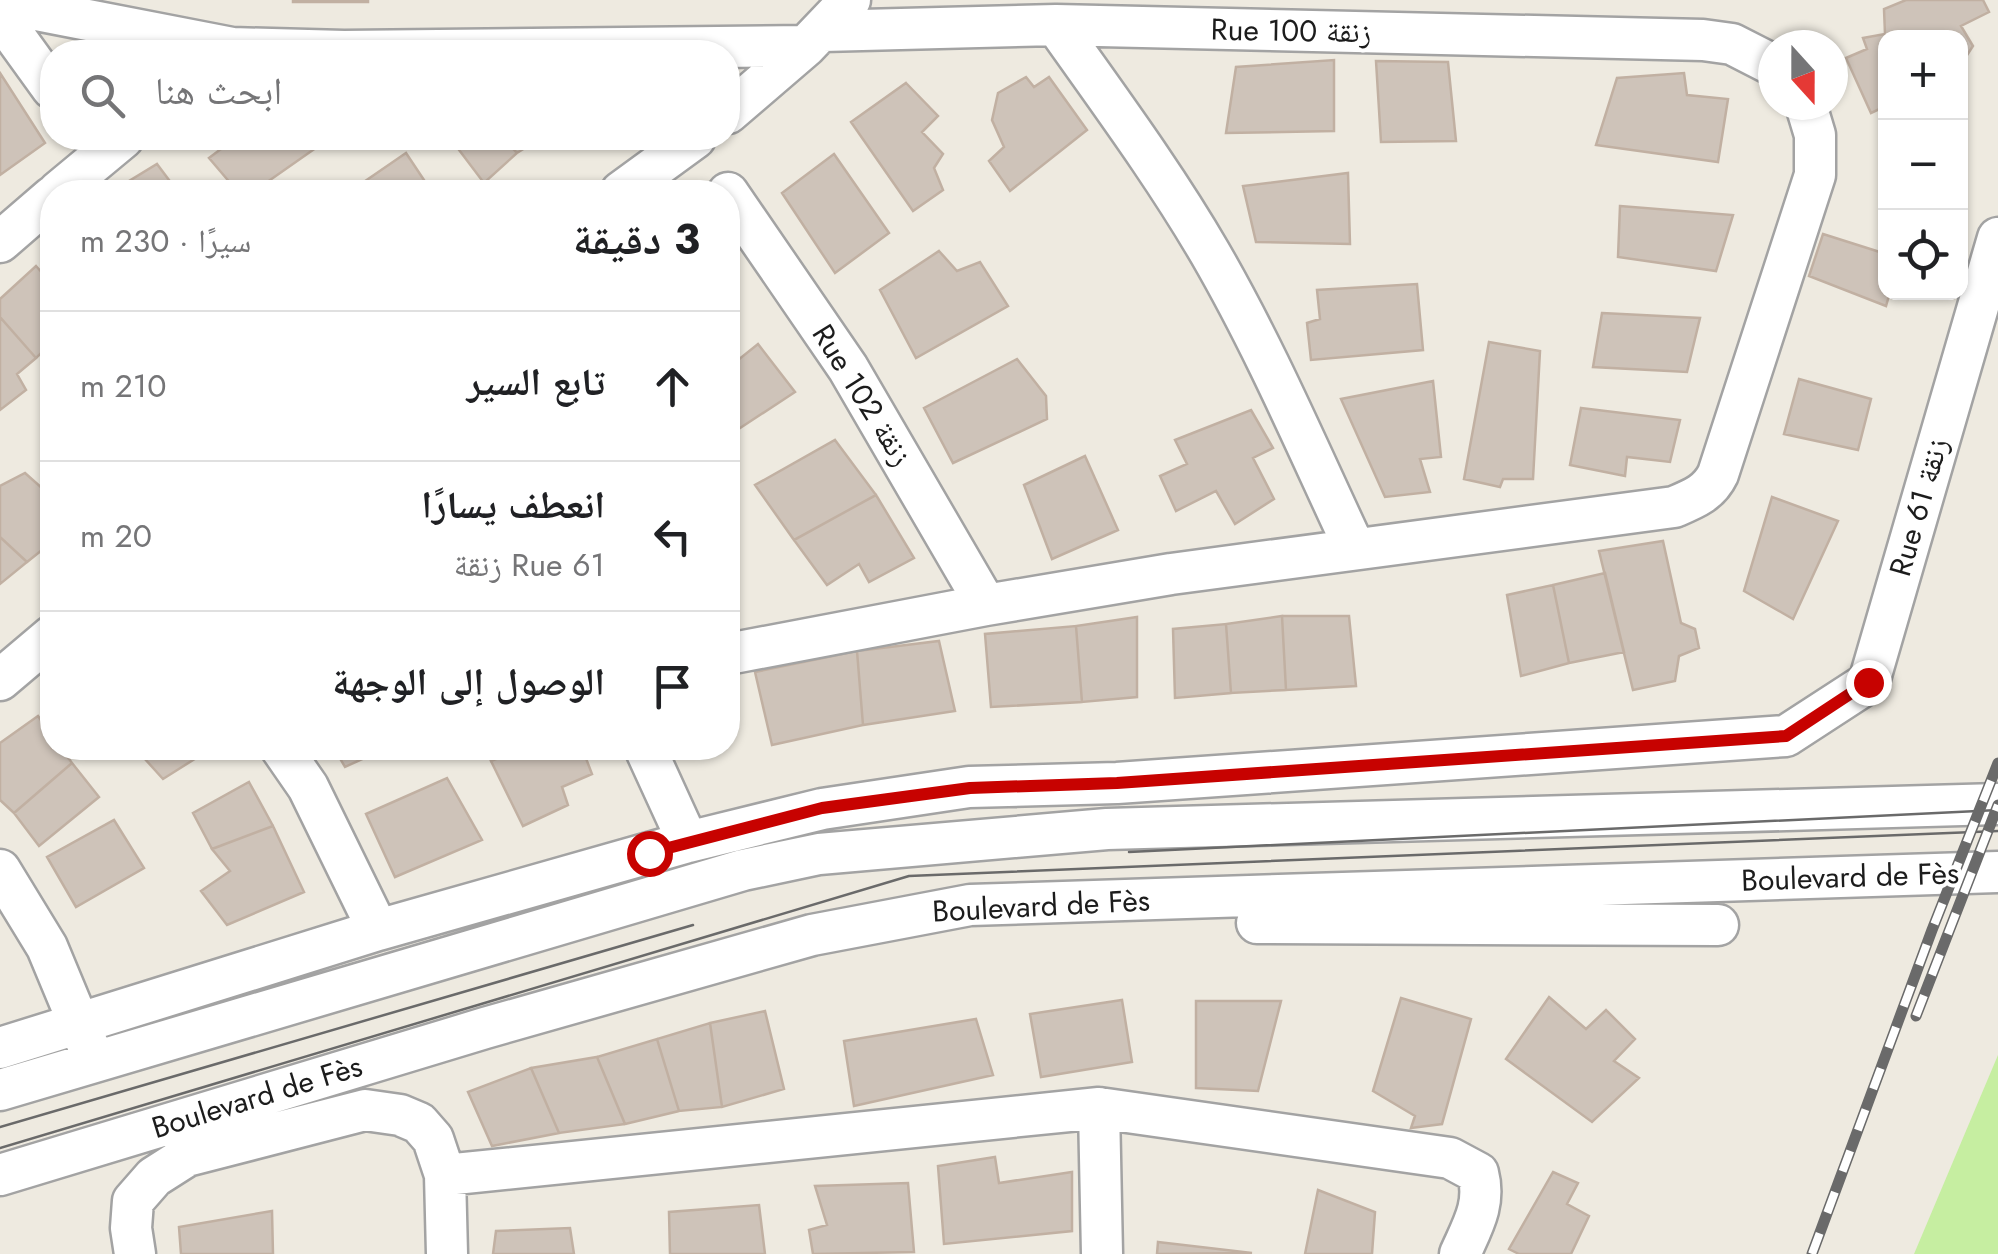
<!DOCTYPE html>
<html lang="ar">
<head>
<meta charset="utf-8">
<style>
	:root { --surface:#fff; --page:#f2f2f2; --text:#202124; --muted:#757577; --line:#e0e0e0 }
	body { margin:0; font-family:Jost,"Noto Naskh Arabic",sans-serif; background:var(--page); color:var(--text); direction:rtl }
	.controls { position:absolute; right:30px; top:30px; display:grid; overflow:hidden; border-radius:20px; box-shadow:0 2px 8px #0004 }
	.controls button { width:90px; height:90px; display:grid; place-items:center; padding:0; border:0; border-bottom:2px solid var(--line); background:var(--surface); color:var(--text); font:50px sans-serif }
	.compass { position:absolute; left:1758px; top:30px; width:90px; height:90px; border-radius:50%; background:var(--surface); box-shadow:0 2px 8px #0004; rotate:159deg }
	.stop { position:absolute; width:30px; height:30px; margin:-22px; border:8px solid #c70200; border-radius:50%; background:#fff }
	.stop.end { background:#c70200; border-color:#fff; box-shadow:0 2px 10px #0008 }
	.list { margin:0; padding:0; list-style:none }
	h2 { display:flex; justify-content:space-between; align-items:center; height:130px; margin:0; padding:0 40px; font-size:42px }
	h2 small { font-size:32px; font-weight:400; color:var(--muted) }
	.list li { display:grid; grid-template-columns:65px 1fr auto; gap:30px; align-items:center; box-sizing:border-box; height:150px; padding:0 40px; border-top:2px solid var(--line) }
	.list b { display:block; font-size:38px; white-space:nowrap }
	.list p { margin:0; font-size:32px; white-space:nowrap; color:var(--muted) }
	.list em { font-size:32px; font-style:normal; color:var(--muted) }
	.icon { flex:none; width:55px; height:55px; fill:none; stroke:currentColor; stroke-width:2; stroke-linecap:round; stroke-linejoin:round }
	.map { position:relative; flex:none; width:1998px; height:1254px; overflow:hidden; direction:ltr }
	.search { position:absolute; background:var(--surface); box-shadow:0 2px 8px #0004; left:40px; top:40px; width:700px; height:110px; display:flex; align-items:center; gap:25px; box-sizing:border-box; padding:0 35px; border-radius:40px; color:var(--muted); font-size:38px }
	.panel { position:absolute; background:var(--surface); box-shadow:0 2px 8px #0004; left:40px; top:180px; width:700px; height:580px; border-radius:40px; direction:rtl }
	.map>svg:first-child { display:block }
	.grass { fill:#c6eea1 }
	.building { fill:#cec3b9; stroke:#c1b0a2; stroke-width:2.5 }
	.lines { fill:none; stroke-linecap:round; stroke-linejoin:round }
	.minor-casing { stroke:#a3a3a3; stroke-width:45 }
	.minor { stroke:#fff; stroke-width:40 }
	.tram { stroke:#6a6a6a; stroke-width:2.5 }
	.rail-casing { stroke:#6a6a6a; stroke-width:11 }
	.rail { stroke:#fff; stroke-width:8; stroke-dasharray:22; stroke-linecap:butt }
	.route { stroke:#c70200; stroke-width:12 }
	.labels { text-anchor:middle; stroke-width:8; stroke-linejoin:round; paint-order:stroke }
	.street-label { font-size:30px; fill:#1c1c1c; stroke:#fff }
</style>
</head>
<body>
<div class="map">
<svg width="1998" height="1254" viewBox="0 0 1998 1254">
	<rect width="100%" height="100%" fill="#eeeae0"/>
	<path class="grass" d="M1998 1055V1254H1914Z"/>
	<path class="building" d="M293 0H368V2H293Z
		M1906 0H1983L1989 12 1961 26 1973 46 1960 66V38H1886V106L1871 113 1846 58 1867 49 1863 38 1885 34 1884 9Z
		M1334 60V131L1226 133 1236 67Z
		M1376 61 1448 62 1456 141 1381 142Z
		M0 73 45 143 0 175Z
		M1684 73 1687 95 1728 99 1718 162 1596 145 1617 78Z
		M1026 77 1034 87 1049 77 1087 130 1010 191 989 161 1004 147 992 120 998 93Z
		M906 83 938 116 922 132 943 154 934 168 943 190 913 211 851 122Z
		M219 138H330L253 192H238L209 158 225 146Z
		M450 138H503L517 153 484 183Z
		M503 138H541L517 153Z
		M406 153 432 192H358L355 188Z
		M834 154 889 233 835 273 782 193Z
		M157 164 178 192H111Z
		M1348 173 1350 244 1256 242 1243 186Z
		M1620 206 1733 215 1716 271 1618 257Z
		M1823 234 1886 254V292H1890L1886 306 1809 276Z
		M939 251 957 271 980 262 1008 306 916 358 880 290Z
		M36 266 52 284V343L36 358 0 317V299Z
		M1417 284 1423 350 1311 360 1307 323 1320 319 1317 290Z
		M1602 313 1700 318 1687 372 1593 367Z
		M0 317 36 358 17 374 26 390 0 410Z
		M1489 342 1540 351 1533 479H1503L1500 487 1464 479Z
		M758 344 795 392 728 436V368Z
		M1017 359 1046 396 1047 419 953 463 924 408Z
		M1799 379 1871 399 1858 450 1784 434Z
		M1433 381 1441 457 1420 459 1430 492 1385 497 1341 399Z
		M1581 408 1680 420 1670 462 1627 457 1625 476 1570 465Z
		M1251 410 1273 448 1253 458 1274 499 1235 524 1216 491 1176 511 1160 476 1187 464 1175 440Z
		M835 440 876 495 794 540 755 485Z
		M1085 456 1118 530 1052 559 1024 485Z
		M25 473 52 497V542L27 562 0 537V486Z
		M876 495 914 558 869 582 859 564 827 585 794 540Z
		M1772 497 1838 521 1793 619 1744 591Z
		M0 537 27 562 0 584Z
		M1663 541 1681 623 1695 629 1699 648 1679 656 1675 681 1633 690 1599 551Z
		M1605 573 1624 652 1569 663 1553 585Z
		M1553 585 1569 663 1521 676 1507 595Z
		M1282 616H1349L1356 686 1286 690Z
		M1282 616 1286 690 1231 693 1226 624Z
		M1137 617V697L1082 702 1076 626Z
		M1226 624 1231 693 1175 698 1173 629Z
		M1076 626 1082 702 991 707 985 634Z
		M939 641 955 711 863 725 857 651Z
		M857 651 863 725 772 745 755 672Z
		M38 716 52 736V748H61L72 763 14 813 0 800V743Z
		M135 748H212L163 779Z
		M334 748H386L345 767Z
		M486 748H523L491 761Z
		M523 748H582L592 774 562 787 568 805 523 826 491 761Z
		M72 763 99 797 39 846 14 813Z
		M447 778 482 840 395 877 366 814Z
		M249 782 273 826 212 849 193 813Z
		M114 820 144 868 76 907 47 857Z
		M273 826 304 892 227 925 201 891 230 871 212 849Z
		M1549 997 1586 1029 1606 1010 1635 1039 1614 1061 1639 1078 1592 1122 1506 1059Z
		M1401 998 1471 1019 1442 1124 1411 1128 1415 1116 1373 1091Z
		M1122 1000 1132 1062 1041 1077 1030 1014Z
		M1196 1001H1281L1258 1091 1196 1088Z
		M765 1011 784 1089 722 1107 710 1023Z
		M976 1019 993 1075 854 1106 844 1041Z
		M710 1023 722 1107 679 1111 657 1039Z
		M657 1039 679 1111 625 1124 597 1057Z
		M597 1057 625 1124 559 1133 531 1068Z
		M531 1068 559 1133 492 1146 468 1092Z
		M995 1157 999 1183 1072 1172V1231L944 1244 938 1166Z
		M1553 1172 1578 1183 1567 1204 1589 1216 1571 1254H1519L1509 1249Z
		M908 1183 914 1252 813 1254 809 1230 827 1225 815 1186Z
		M1318 1190 1375 1212 1372 1254H1305Z
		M759 1205 765 1254H670L669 1212Z
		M272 1211 273 1254H181L179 1227Z
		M570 1228 574 1254H493L496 1231Z
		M1158 1242 1252 1253 1157 1254Z"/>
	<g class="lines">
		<g class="minor-casing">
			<path id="minor" d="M0 3 232 48 344 51 806 46
				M0 16 52 88
				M1056 25C1109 100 1164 174 1210 253 1265 348 1308 449 1354 547
				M823 31 1056 25 1703 40 1732 44 1773 65
				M728 113 806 46 850 0
				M58 192 123 138
				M621 192 695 138
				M728 193 848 368 986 605
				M0 242 52 197
				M728 654 986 605 1171 574 1674 507C1693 499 1709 493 1718 474L1815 175V135L1806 105
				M0 680 52 636
				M281 748 308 787 378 930
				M645 748 688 842
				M0 870 47 947 89 1048
				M1257 923 1718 925
				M0 1048 378 930 688 842 822 809 969 787 1117 783 1786 736 1869 682 1998 238
				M0 1090 743 870 819 854 1107 829 1998 804
				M1099 1108 1102 1254
				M0 1175 485 1028 812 935 970 905 1998 872
				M445 1175 1099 1108 1450 1158 1478 1173C1486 1204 1473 1225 1460 1254
				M135 1254 131 1228 133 1201 154 1177 187 1156 365 1110 400 1115 419 1123 433 1139 445 1175 447 1254"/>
		</g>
		<use href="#minor" class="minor"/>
		<path class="tram" d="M1129 852 1998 810
			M0 1127 693 925
			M0 1148 909 876 1998 831"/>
		<g class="rail-casing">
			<path id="rail" d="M1916 1016 1998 805
				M1812 1254 1932 930 1998 763"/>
		</g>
		<use href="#rail" class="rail"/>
	</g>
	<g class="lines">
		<path class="route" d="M649 853 822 808 970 788 1117 783 1786 736 1868 682"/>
	</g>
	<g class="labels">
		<g class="street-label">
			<text transform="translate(1291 31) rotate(1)" y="10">Rue 100 زنقة</text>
			<text transform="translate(862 395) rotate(58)" y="10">Rue 102 زنقة</text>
			<text transform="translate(1919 507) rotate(-74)" y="10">Rue 61 زنقة</text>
			<text transform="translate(1850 877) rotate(-2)" y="10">Boulevard de Fès</text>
			<text transform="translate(1041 906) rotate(-3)" y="10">Boulevard de Fès</text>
			<text transform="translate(257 1097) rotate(-17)" y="10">Boulevard de Fès</text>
		</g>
	</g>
</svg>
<div class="controls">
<button>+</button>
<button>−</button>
<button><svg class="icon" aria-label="locate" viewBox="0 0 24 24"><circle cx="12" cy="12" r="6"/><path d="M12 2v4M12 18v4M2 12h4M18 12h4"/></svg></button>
</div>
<svg class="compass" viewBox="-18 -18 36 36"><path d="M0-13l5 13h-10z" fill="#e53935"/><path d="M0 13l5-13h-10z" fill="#757577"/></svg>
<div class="stop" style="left:649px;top:853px"></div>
<div class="stop end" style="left:1868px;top:682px"></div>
<div class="search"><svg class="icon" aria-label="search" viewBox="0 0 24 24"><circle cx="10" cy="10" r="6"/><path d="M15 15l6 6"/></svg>ابحث هنا</div>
<section class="panel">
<h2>3 دقيقة<small>سيرًا · 230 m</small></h2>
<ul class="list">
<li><svg class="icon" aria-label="ahead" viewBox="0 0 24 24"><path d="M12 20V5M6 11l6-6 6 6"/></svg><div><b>تابع السير</b></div><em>210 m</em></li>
<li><svg class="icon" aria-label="left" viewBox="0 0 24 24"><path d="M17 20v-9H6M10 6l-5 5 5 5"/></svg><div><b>انعطف يسارًا</b><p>Rue 61 زنقة</p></div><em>20 m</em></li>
<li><svg class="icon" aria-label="arrive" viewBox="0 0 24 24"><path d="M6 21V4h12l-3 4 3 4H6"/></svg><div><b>الوصول إلى الوجهة</b></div></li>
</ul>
</section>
</div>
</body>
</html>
